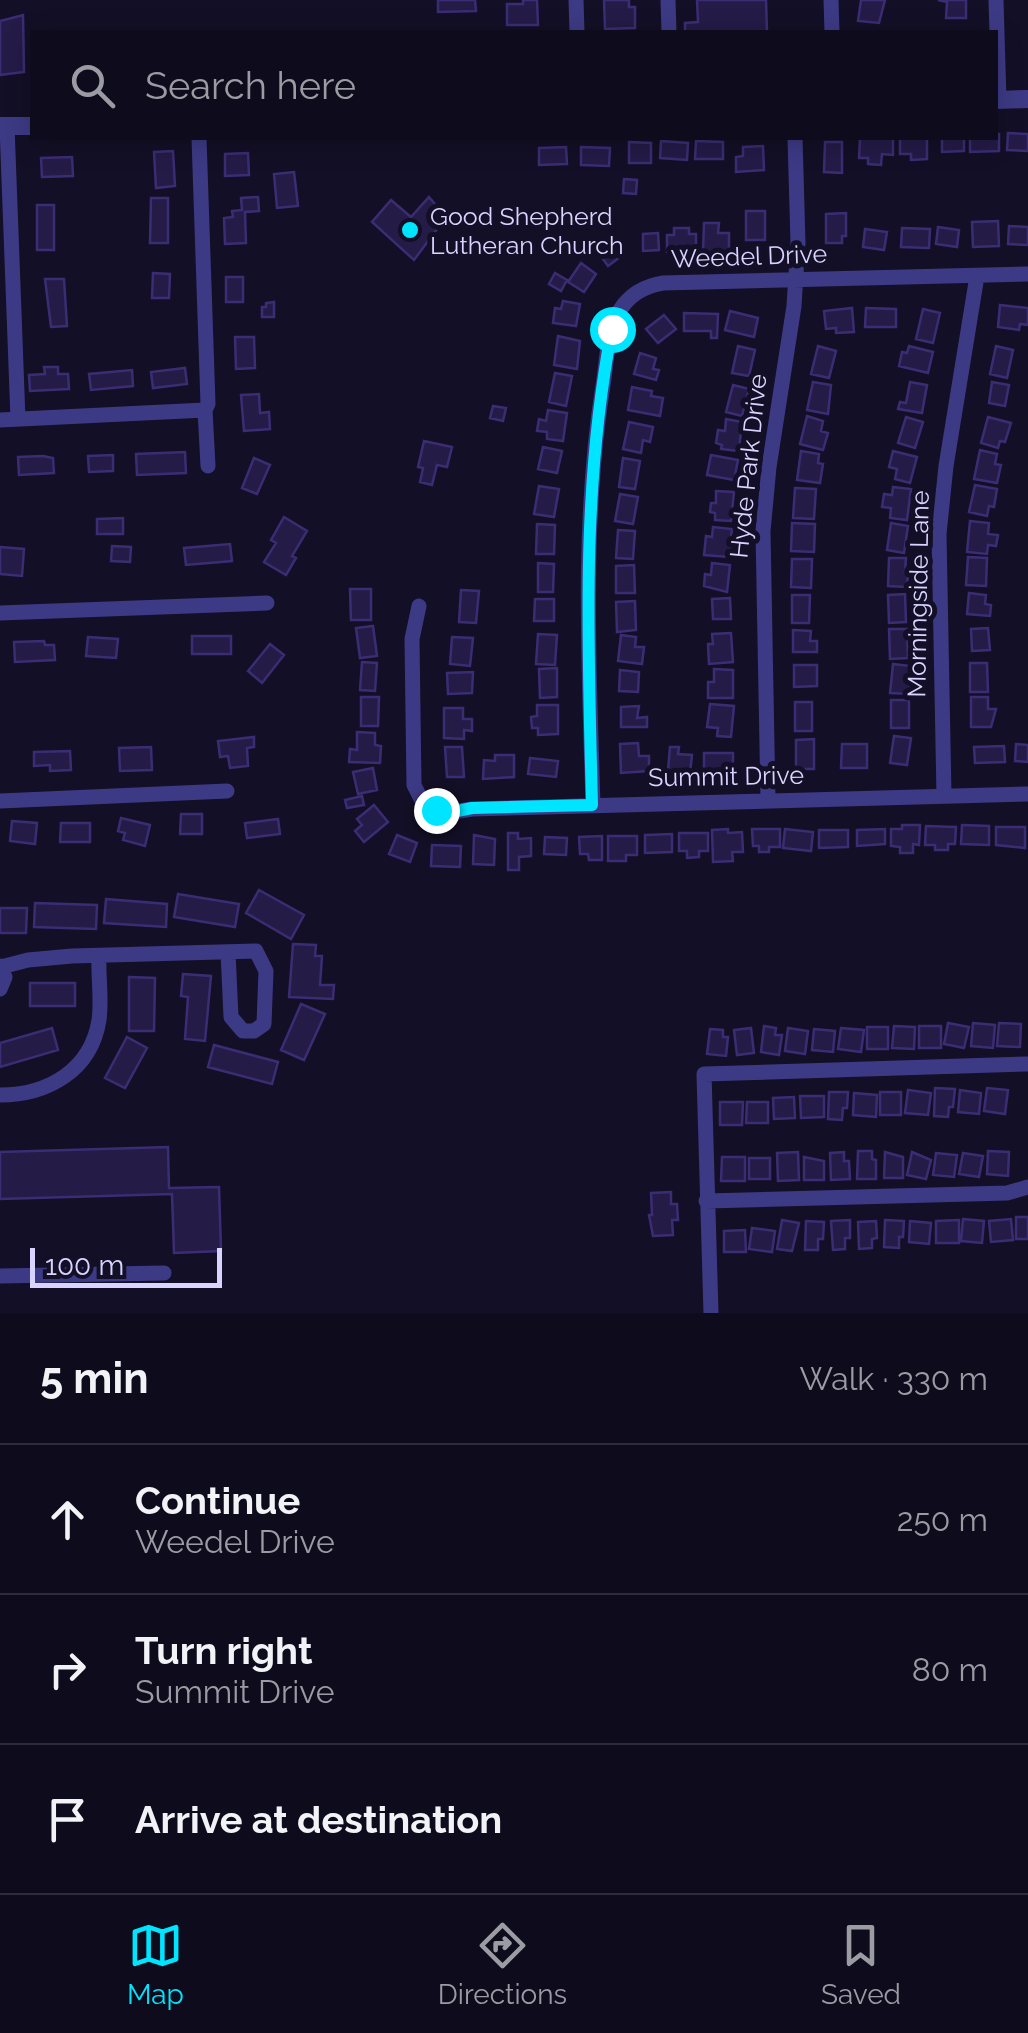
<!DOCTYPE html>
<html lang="en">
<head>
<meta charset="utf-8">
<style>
	:root { --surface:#0e0b1c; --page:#171425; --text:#f1f3f6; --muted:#9b9ba3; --line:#2e2b3b; --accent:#00e5ff }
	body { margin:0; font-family:Raleway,sans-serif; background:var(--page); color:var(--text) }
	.scale { position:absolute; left:30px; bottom:25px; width:192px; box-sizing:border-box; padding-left:10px; border:5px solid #d9d4ff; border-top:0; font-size:28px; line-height:35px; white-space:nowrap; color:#d9d4ff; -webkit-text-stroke:8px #130f26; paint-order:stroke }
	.stop { position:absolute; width:30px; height:30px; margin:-22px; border:8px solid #00e5ff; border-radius:50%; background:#fff }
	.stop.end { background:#00e5ff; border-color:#fff; box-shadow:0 2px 10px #0008 }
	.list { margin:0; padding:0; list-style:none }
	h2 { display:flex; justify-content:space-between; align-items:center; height:130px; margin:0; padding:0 40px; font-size:42px }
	h2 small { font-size:32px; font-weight:400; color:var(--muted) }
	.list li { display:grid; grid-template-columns:65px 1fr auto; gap:30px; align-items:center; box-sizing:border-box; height:150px; padding:0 40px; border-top:2px solid var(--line) }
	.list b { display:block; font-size:38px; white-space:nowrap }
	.list p { margin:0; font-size:32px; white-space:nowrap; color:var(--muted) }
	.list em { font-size:32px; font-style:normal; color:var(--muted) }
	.icon { flex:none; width:55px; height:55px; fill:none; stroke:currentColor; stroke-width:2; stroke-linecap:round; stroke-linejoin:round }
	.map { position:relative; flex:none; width:1028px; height:1313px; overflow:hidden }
	.search { position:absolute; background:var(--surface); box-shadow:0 5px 25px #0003; left:30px; right:30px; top:30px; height:110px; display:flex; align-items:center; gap:25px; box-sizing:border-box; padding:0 35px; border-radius:0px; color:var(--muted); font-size:38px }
	.sheet { height:580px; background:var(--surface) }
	nav { display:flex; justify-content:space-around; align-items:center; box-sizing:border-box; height:140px; border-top:2px solid var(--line); background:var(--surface); font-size:28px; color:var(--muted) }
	nav a { display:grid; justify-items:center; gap:5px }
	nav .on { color:var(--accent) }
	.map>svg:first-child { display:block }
	.building { fill:#241b47; stroke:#3b2d73; stroke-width:2.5 }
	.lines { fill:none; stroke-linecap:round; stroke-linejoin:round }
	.minor { stroke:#3d3a85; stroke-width:15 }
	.tertiary { stroke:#3d3a85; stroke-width:18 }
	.route { stroke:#00e5ff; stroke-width:12 }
	.poi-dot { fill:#00e5ff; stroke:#130f26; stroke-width:4 }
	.labels { text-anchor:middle; stroke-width:10; stroke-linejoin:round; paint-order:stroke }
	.poi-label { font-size:25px; fill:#d9d4ff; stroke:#130f26; text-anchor:start }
	.street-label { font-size:25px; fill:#d9d4ff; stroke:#130f26 }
</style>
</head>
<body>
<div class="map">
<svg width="1028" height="1313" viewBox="0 0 1028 1313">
	<rect width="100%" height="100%" fill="#130f26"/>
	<path class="building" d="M438 0H475L476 11 438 12Z
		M523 0H537L538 25H507V4H523Z
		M604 0H629V7H635V28L605 29Z
		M697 0H766L767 32H685V23L698 22Z
		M861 0H885L879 23 858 21Z
		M938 0H966V18H946L947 2Z
		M23 15 24 72 0 75V21Z
		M1008 133 1028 134V151L1007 150Z
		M996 134H999V151L970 152V138H996Z
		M860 138H893V155L882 154 881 165 868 164V158H859Z
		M900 138H927V159L911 160V154H900Z
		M942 138H964V151L942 152Z
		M661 141 688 143 687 160 660 158Z
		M696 141 723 142V159H695Z
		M629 142 651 143V163H629Z
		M825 142H842V173L824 172Z
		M763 146 764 170 736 172V157L743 156V147Z
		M566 147 567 164 539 165V148Z
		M581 147 610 148 609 166 581 165Z
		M173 151 175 186 156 188 154 152Z
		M248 153 249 175 225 176V154Z
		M72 157 73 176 42 177 41 158Z
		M294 172 298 206 277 208 274 174Z
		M624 179 637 180 636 194 623 193Z
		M258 197 259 211 245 212 246 243 225 244 224 218 233 217 232 211 242 210 241 198Z
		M429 197 446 217 414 260 372 222 391 200 411 217Z
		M151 198H168V243H150Z
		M37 205H54V250H37Z
		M746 211H765V240H746Z
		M846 213V236H842V243H826V214Z
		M998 221 999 246 973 247 972 222Z
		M704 223H719L718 233H729V252L703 251Z
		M1009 226 1028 227V245L1008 244Z
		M938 227 959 230 957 247 936 244Z
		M674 228H689V234H696V252H667V235H674Z
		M902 228 930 229 929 248 901 247Z
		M865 229 887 232 884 250 863 247Z
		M658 233 659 250 643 251V234Z
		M610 238 623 255 608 266 596 249Z
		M581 263 596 274 584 292 568 282Z
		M153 273 170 274 169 298H152Z
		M555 273 567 280 561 291 549 284Z
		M226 277H243V302H226Z
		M45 279H64L67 326 51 327Z
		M563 301 580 304 576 326 553 323 555 308 561 309Z
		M274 302V317H262V307H266V303Z
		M1000 305 1028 308V325L1020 324 1019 330 998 327Z
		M852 308 854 332 836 333V328L826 329 824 311Z
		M866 308 896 309V327H865Z
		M923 309 940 313 933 343 916 339Z
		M730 311 758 318 754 337 725 330Z
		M684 313 718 314 717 338H711V331H684Z
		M664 315 676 329 658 343 646 329Z
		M558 336 580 341 577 369 554 365Z
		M235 337H254L255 368 236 369Z
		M738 346 755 350 749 376 732 373Z
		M818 346 836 351 829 378 811 374Z
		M909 346 933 352 928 373 899 366 902 352 907 353Z
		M996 346 1013 350 1007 378 990 374Z
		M640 353 656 358 653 369 659 370 656 380 634 374Z
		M44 367H58V374H68L69 389 30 391 29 375 45 374Z
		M185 368 187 384 153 388 151 372Z
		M132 370 133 386 91 390 89 374Z
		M555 373 572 376 566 406 549 402Z
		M813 382 831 385 828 414 807 410Z
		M910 382 927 385 922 413 898 409 900 402 906 403Z
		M992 382 1009 385 1005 406 989 403Z
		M733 385 749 389 742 416 726 412Z
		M632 387 652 391 651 396 663 398 660 416 628 410Z
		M259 394 260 413 269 412 270 429 244 431 241 395Z
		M493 406 506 408 503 421 490 418Z
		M548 410 567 413 563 441 547 439V432L537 431 539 419 546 421Z
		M807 416 823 421 821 431 828 433 823 450 800 444Z
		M906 417 923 422 915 448 898 443Z
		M988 417 1011 423 1005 442 1000 441 998 448 981 443Z
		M726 419 742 422 739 451 721 449 722 445 716 443 718 430 725 431Z
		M629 422 653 427 650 442 643 440 641 453 623 449Z
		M424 441 452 447 447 467 437 465 432 485 420 482 423 468 418 467Z
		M543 447 562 451 557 473 538 469Z
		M980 450 997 454 995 464 1001 465 997 483 974 479Z
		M801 451 819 454 818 463 823 464 820 483 797 480Z
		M893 451 917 457 910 483 895 479 897 469 889 467Z
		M185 452 186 473 137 475 136 454Z
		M113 455V471L89 472 88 456Z
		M711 455 738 460 734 480 707 475Z
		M43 456 53 458 54 473 19 475 18 457Z
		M254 458 270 465 257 494 242 488Z
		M623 458 640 461 635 489 619 487Z
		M975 485 997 489 994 507 989 506 987 516 969 512Z
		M539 486 559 489 554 517 534 514Z
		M893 487 911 489 907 520 890 518 891 508 882 507 884 494 892 495Z
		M795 488 816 489 814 519 793 518Z
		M716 491 734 492 731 521 715 520V513L710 512 711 503H716Z
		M620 494 638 497 633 524 615 521Z
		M284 517 307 531 292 556 296 558 286 575 264 562 276 543 271 540Z
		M123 518V534H97V519Z
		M970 521 989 523 988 534 998 535 996 546 988 545 987 554 967 552Z
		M792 523 815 524 814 552 791 551Z
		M891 523 908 526 904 553 887 550Z
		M537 524 555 525 554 554H536Z
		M713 527 732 529 729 557 704 555 706 536 712 537Z
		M618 530 635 531 633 559 616 558Z
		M230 544 232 561 186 565 184 548Z
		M112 546 131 547 130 562 111 561Z
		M0 547 24 549 22 576 0 574Z
		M968 557 987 558 986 586 966 585Z
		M889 558H906L905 572H909L906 587 888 586Z
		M792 559H812L811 588 791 587Z
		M538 563 554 564 553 592H538Z
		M712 563 730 565 727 592 704 586 705 574 711 575Z
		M634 565 635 593H616V566Z
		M350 589H371V620H351Z
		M461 590 479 591 476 623 459 622Z
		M969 593 986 595 985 604 991 605 990 616 967 614Z
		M905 594 906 622 889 623 888 595Z
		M792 595H810L809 623H792Z
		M730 598 731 619H713L712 599Z
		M535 599H554V621H534Z
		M635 601 636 630 617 632 616 602Z
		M373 626 377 656 360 658 356 628Z
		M988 628 990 650 972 651 971 629Z
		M889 629H907L908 658 890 659Z
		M793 630 811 631 810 641H817V652H793Z
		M731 633 733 662 709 664 708 644H713L712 634Z
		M538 634 557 635 555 665 536 664Z
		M621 635 636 637 635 647H644L642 664 618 661Z
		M192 636H231V654H192Z
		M88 637 118 639 116 658 86 656Z
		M452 637 473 638 470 666 450 664Z
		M44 641 45 645H54L55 660 15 662 14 642Z
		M270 644 284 655 262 683 248 671Z
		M362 662 377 663 375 691 360 690Z
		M970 663H987L988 692H970Z
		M893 664 911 666 909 694 890 693Z
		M794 665H817V686L794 687Z
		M557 668V697L540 698 539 669Z
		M714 669 733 670V698H708V682H714Z
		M620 670 639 672 638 692 619 691Z
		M473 672 472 693 448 694 447 673Z
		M361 697H379L378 726H361Z
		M971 697H988V709H996L991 727H971Z
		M891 700H909V728H891Z
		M795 702H812V731H795Z
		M710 704 734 706 731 737 717 736 718 728 707 727Z
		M537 705H558V734L538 735V728H532L531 717 537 716Z
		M639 706 637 718 647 717V727H621V707Z
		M444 708H463V719H472V731L464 730V739L444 738Z
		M357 732 375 733V745L381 746 380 763 349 762 350 749 357 750Z
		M894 736 911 738 907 765 890 763Z
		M254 737V747L247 748 248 766 230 768 228 756 220 757 218 741Z
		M814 739V769H796V740Z
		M638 743 639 756H649V771L621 773 620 744Z
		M842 744H867V768H841Z
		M1016 744 1028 745V762L1015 761Z
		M1004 746 1005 762 975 763 974 747Z
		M151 747 152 770 120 771 119 748Z
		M445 747H462L464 777H447Z
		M670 747H679L678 754 692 755 690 773 668 771Z
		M70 751 71 770 50 771V765L34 766V752Z
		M704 753H733V771H704Z
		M495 755H514V777L483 779 484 760 495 761Z
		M530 758 558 761 556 777 528 774Z
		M373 768 377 790 358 794 353 772Z
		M362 796 364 805 347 808 345 800Z
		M374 805 388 822 364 842 355 831 362 825 357 819Z
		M181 814H202V834H180Z
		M121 818 150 825 145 846 123 840 125 833 118 831Z
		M278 819 280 834 247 838 245 823Z
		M12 821 37 823 35 844 10 841Z
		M61 823H90V842H60Z
		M902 825H920L919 845 913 844V853H900V847L891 846V829H902Z
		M962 825 989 826V845L961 844Z
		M926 826 956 827 955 844H948V850H935V845H925Z
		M996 827H1025V848L996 845Z
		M728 829V833L742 832 743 852H732L733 861 713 862 712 830Z
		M752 829H780V847H769V852H759V846H753Z
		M785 829 813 832 811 851 783 848Z
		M885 829V844L857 846V830Z
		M819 830H848V847L819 848Z
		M508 833H518V839L531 838V856L519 857V870H508Z
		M679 833H708V851H699V857L687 858V851H679Z
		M672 834V852L645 853V835Z
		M397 835 417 843 410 862 389 854Z
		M474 835 495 839 494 865 473 864Z
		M602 836V860H589L588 854H580L579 837Z
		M608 836H637V855H626V861H608Z
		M545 837 567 838 566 855 544 854Z
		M432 845 461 846 460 867 431 866Z
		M259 890 304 915 291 939 246 913Z
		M178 894 239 904 235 927 174 917Z
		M106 899 167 904 166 927 104 923Z
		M35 903 97 905 96 929 34 927Z
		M0 908H27L26 933H0Z
		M293 944 316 945 315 956H322L320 985H334L333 999 289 997Z
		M183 974 211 976 205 1041 185 1039 188 997 181 996Z
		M129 977 155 978 154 1031H129Z
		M30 983H75V1006H30Z
		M301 1004 325 1014 304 1060 281 1050Z
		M948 1023 969 1027 964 1048 944 1044Z
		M973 1023 995 1025 993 1048 971 1046Z
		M999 1023 1021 1024 1020 1047 997 1046Z
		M764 1026 776 1028 775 1035H782L779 1055 761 1052Z
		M894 1026 915 1027 914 1049 892 1048Z
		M919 1026H941V1048H919Z
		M867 1027H888V1049H867Z
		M52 1028 58 1050 0 1067V1043Z
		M751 1028 754 1053 737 1055 734 1030Z
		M788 1028 808 1031 805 1054 785 1051Z
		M841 1028 864 1030 861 1052 838 1049Z
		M710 1029 723 1030V1037H728L726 1056 707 1054Z
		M814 1029 835 1031 833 1052 812 1050Z
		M127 1037 147 1048 125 1088 105 1078Z
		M214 1045 278 1062 272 1084 208 1067Z
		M935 1088 955 1089 953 1107H949L948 1117 934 1116Z
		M987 1088 1008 1090 1005 1114 984 1111Z
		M908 1090 931 1093 928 1115 905 1113Z
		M960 1090 981 1093 979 1114 958 1112Z
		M829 1092H848L847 1108H843L842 1120 828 1119Z
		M880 1092H901V1115H880Z
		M854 1093 877 1095 876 1117 853 1115Z
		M800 1096H824V1117L801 1118Z
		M794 1097 795 1118 774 1119 773 1098Z
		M720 1102H743L742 1125H720Z
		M747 1102H768V1123H746Z
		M168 1147 169 1188 219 1187 221 1251 174 1253 172 1194 0 1199V1152Z
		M858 1151H872V1159L876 1160V1179H857Z
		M988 1151 1009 1152 1008 1176 987 1174Z
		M798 1152 799 1180 778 1181 777 1153Z
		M844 1152V1161H849L850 1179 831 1180 830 1153Z
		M885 1152 903 1157V1178H884Z
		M912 1152 931 1160 926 1179 907 1175Z
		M936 1153 957 1155 954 1177 933 1175Z
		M963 1153 983 1156 979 1177 959 1174Z
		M722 1157H745V1181H721Z
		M804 1157 824 1161V1180H804Z
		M749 1158H770V1179H749Z
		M671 1192V1204H677L678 1220H672L673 1235 653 1236 649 1215H652L651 1193Z
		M1016 1217H1028V1239H1016Z
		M963 1219 984 1221 982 1243 961 1241Z
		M1011 1219 1013 1240 991 1242 989 1221Z
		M782 1220 799 1223 792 1251 777 1249Z
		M850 1220V1238H845V1249L833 1250 831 1221Z
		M885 1220 904 1221 903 1237H899V1248L884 1247Z
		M959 1220V1243H936V1221Z
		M806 1221 824 1222 823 1239H818V1250H805Z
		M876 1221 877 1238 872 1239V1248L859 1249 858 1222Z
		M910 1221 931 1223 929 1244 909 1242Z
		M752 1228 775 1231 772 1252 749 1249Z
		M745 1230 746 1252H724V1231Z"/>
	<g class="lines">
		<path class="minor" d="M576 0 577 32
			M668 0 669 32
			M831 0 832 32
			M996 0 999 100
			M7 126 18 419
			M205 410 208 466
			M0 420 205 410 208 404 199 138
			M419 606 412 639 414 785 422 801 436 811 447 813 472 809 1028 794
			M0 613 267 603
			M944 796 939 534 946 466 977 276
			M768 800 763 531 769 467 794 306 798 243 795 138
			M0 801 227 791
			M593 805C589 664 581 525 603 385 607 361 607 331 620 310 630 294 645 286 663 283L1028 274
			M0 966 5 977 0 989
			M1 967 28 960 72 956 256 951 266 971 264 1024 254 1031H243L231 1017 228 952
			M0 1095C47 1095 91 1071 99 1020 102 1000 98 977 99 956
			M706 1201 1007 1193 1028 1187
			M0 1276 164 1273
			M711 1313 704 1074 1028 1064"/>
		<path class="tertiary" d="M996 100 1028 99
			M0 126H32"/>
	</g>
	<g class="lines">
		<path class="route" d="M436 810 447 813 472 808 592 805C588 643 581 489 612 329"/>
	</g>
	<circle class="poi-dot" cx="410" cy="230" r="10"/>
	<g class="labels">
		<g class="poi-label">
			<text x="430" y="225">Good Shepherd<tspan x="430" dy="29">Lutheran Church</tspan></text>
		</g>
		<g class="street-label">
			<text transform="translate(749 256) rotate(-2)" y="9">Weedel Drive</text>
			<text transform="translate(748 466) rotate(-84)" y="9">Hyde Park Drive</text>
			<text transform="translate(918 594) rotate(-89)" y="9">Morningside Lane</text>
			<text transform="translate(726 776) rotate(-1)" y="9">Summit Drive</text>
		</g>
	</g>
</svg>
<div class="scale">100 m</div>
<div class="stop" style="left:612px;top:329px"></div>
<div class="stop end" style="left:436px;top:810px"></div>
<div class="search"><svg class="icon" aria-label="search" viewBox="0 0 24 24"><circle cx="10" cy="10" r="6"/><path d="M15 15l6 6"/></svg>Search here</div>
</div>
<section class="sheet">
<h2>5 min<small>Walk · 330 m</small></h2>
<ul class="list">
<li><svg class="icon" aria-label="ahead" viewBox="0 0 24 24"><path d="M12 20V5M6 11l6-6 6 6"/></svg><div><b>Continue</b><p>Weedel Drive</p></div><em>250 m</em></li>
<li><svg class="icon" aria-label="right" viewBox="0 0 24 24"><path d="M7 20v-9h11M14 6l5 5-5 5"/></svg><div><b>Turn right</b><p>Summit Drive</p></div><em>80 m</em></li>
<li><svg class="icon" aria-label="arrive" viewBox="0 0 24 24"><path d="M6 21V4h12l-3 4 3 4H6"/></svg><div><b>Arrive at destination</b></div></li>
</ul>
</section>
<nav>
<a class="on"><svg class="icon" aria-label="map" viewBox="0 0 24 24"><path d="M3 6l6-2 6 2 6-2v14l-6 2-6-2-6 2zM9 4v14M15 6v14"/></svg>Map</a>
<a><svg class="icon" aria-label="directions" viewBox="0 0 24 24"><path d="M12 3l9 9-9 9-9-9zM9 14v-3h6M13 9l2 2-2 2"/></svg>Directions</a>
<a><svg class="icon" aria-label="saved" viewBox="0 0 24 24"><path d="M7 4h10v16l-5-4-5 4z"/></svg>Saved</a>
</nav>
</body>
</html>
